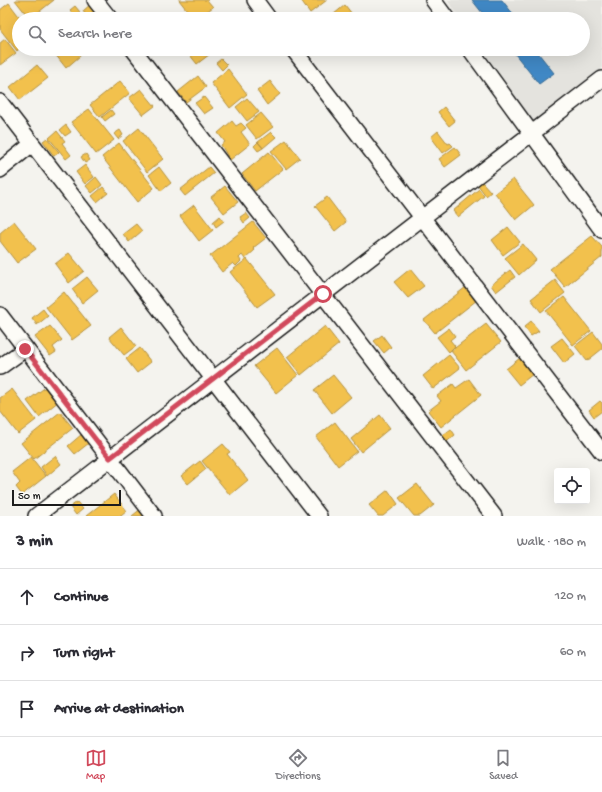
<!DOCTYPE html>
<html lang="en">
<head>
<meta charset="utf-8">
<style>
	:root { --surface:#fff; --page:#f7f7f7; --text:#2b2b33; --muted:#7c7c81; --line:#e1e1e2; --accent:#d1495b }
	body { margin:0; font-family:"Gochi Hand",sans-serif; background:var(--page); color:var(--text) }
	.controls { position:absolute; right:12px; bottom:12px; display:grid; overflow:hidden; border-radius:4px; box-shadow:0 4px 16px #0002 }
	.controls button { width:36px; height:36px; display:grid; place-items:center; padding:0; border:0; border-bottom:1px solid var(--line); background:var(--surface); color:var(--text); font:20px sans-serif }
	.scale { position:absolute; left:12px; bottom:10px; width:109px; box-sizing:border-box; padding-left:4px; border:2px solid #1c1c1c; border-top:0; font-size:11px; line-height:14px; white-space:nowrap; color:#1c1c1c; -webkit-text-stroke:3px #fdfcf7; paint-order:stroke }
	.stop { position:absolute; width:12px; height:12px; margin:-9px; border:3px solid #d1495b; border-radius:50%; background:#fff }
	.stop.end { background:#d1495b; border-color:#fff; box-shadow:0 1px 4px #0008 }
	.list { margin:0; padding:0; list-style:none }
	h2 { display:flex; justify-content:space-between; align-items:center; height:52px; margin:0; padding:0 16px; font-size:17px }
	h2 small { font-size:13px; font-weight:400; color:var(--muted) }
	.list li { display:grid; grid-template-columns:26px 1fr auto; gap:12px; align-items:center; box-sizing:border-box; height:56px; padding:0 16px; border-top:1px solid var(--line) }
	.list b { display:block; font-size:15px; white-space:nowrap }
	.list em { font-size:13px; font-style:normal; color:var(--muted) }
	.icon { flex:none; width:22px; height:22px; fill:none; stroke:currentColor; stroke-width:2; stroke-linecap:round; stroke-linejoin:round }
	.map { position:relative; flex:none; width:602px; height:516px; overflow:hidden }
	.search { position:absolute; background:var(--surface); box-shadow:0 4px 16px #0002; left:12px; right:12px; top:12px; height:44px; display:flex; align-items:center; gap:10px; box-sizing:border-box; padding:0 14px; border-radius:22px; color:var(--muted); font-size:15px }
	.sheet { height:220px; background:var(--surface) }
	nav { display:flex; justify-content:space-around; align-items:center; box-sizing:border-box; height:56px; border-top:1px solid var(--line); background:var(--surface); font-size:11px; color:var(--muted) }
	nav a { display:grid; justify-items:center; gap:2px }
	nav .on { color:var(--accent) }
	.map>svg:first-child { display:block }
	.built { fill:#e4e3de }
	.homes { fill:#f2c14e; stroke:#b2903f }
	.schools { fill:#3f88c5; stroke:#346892 }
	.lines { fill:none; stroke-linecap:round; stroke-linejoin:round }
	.minor-casing { stroke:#1c1c1c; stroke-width:18 }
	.minor { stroke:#fdfcf7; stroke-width:15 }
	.route { stroke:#d1495b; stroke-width:5 }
</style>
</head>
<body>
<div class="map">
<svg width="602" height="516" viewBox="0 0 602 516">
	<rect width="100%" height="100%" fill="#f4f3ee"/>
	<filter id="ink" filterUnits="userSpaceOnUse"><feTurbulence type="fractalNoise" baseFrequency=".025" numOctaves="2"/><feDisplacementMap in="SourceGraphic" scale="8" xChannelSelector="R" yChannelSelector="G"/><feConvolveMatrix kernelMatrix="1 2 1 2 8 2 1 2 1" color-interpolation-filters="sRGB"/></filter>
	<g filter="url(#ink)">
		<path class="built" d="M447 0H602V69L534 123 482 49H583V19H461Z"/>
		<path class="homes" d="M15 0H54L30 19Z
			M179 0H207L213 7 197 19H194Z
			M301 0H327L310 13Z
			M9 3 21 19H19V49L17 51 0 29V10Z
			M91 4 96 10 87 17 83 11Z
			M345 5 352 14 346 19H328Z
			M75 6 80 12 75 16 70 10Z
			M5 39 16 53 0 65V43Z
			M51 49H75L80 56 66 68Z
			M185 49H213L214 51 197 64Z
			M221 59 227 65 222 70 216 63Z
			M37 65 48 78 20 100 10 87Z
			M228 69 247 94 230 108 211 83Z
			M198 76 206 87 186 102 178 92Z
			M120 81 130 93 100 117 90 105Z
			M270 81 280 94 267 105 257 91Z
			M141 89 155 106 143 115 129 98Z
			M204 97 213 108 204 114 195 103Z
			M247 98 259 112 247 121 236 107Z
			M444 107 455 121 449 126 438 112Z
			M89 109 114 140 96 154 71 122Z
			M111 110 114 114 105 121 102 117Z
			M261 113 273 127 257 139 246 125Z
			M232 121 236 126 241 123 246 128 241 132 250 144 230 160 221 145 225 142 218 133Z
			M66 125 71 132 65 136 60 130Z
			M139 128 163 159 147 172 123 141Z
			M120 130 123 135 118 139 114 134Z
			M57 131 65 141 62 143 71 155 66 159 49 138Z
			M438 131 448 144 450 143 453 146 443 153 431 137Z
			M271 132 276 137 263 148 258 142Z
			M47 138 59 152 54 156 43 141Z
			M286 140 300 158 286 169 271 151Z
			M258 142 263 148 258 151 254 146Z
			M119 143 154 188 137 202 102 157Z
			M455 147 461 155 445 167 439 159Z
			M269 152 283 169 255 191 242 174Z
			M86 154 90 160 85 163 81 157Z
			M85 165 94 177 85 184 76 172Z
			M159 167 171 183 161 191 149 175Z
			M209 167 214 173 185 196 180 190Z
			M96 177 102 185 92 193 86 186Z
			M513 179 534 205 516 220 495 193Z
			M482 182 491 192 486 196 478 185Z
			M225 186 238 202 224 213 211 197Z
			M103 187 108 193 97 202 92 196Z
			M479 189 484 196 458 217 453 211Z
			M327 197 346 222 335 231 315 206Z
			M194 205 213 230 199 241 180 216Z
			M246 213 250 218 244 223 240 217Z
			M220 216 224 221 216 227 213 222Z
			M14 221 36 249 17 263 0 241V233Z
			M253 222 266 238 253 248 255 250 245 259 242 255 239 258 241 261 236 266 233 263 222 272 210 256Z
			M136 224 142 231 129 242 123 234Z
			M508 227 520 242 503 255 492 240Z
			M592 236 602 247V257L565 287 550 269Z
			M523 244 536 260 519 275 505 258Z
			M69 253 84 271 69 283 55 264Z
			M247 259 275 294 257 307 230 272Z
			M410 269 424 286 408 298 394 282Z
			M510 270 515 277 496 292 491 285Z
			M87 277 98 290 82 303 72 289Z
			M555 280 565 293 541 312 531 299Z
			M466 287 477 300 435 333 424 320Z
			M64 292 91 326 72 340 46 307Z
			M564 297 591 331 573 345 546 311Z
			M43 309 48 316 37 325 32 318Z
			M531 321 539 331 531 336 524 327Z
			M486 324 501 342 466 370 451 351Z
			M50 326 62 340 53 347 56 352 50 356 35 337Z
			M325 326 339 344 301 375 287 357Z
			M121 327 136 346 124 355 109 337Z
			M449 328 455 336 450 340 455 346 449 352 437 337Z
			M593 332 602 344V349L587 361 575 346Z
			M382 335 391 347 384 353 374 341Z
			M562 338 575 354 564 363 551 346Z
			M140 348 151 362 137 373 126 359Z
			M277 348 298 375 276 393 254 366Z
			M449 355 460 368 433 389 423 376Z
			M520 358 533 374 519 385 506 369Z
			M333 375 351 397 332 413 314 390Z
			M469 379 481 395 441 427 428 411 441 401 437 396 453 384 456 388Z
			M47 386 59 401 39 417 27 401Z
			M12 389 36 420 18 434 0 411V398Z
			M600 401 602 403V411L594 417 589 410Z
			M60 412 73 428 34 459 21 443Z
			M380 415 390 428 361 452 351 439Z
			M335 422 357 451 338 466 316 437Z
			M451 429 455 435 444 444 439 438Z
			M82 434 89 443 75 454 68 446Z
			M223 444 230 452 227 454 248 480 230 495 202 461Z
			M55 456 61 464 47 476 41 467Z
			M31 457 46 476 22 495 16 487 20 483 12 472Z
			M200 461 206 469 188 484 181 476Z
			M417 484 434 505 420 516H414L399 498Z
			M388 490 398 504 383 516H378L369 505Z
			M114 494 127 511 121 516H86Z
			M77 502 83 509 76 515 70 507Z
			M142 508 148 516H132Z"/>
		<path class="schools" d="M472 0H502L517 19H487Z
			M520 49H535L554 73 539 84 515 54Z"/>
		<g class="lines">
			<g class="minor-casing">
				<path id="minor" d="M95 0 110 19
					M255 0 269 19
					M433 0 447 19
					M133 49 494 516
					M293 49 602 452
					M470 49 602 230
					M0 102 319 516
					M0 170 32 144
					M0 315 154 516
					M0 367 25 349
					M36 516 602 79"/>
			</g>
			<use href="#minor" class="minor"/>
		</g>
	</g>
	<g class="lines" filter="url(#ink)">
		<path class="route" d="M25 349 110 458 323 294"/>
	</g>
</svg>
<div class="controls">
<button><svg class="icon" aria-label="locate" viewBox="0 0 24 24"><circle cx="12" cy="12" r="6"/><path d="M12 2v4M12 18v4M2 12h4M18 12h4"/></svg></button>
</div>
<div class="scale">50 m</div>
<div class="stop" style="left:323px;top:294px"></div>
<div class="stop end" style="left:25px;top:349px"></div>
<div class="search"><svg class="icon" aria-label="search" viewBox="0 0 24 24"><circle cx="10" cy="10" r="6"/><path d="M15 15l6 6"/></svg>Search here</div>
</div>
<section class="sheet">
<h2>3 min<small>Walk · 180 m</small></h2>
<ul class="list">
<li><svg class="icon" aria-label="ahead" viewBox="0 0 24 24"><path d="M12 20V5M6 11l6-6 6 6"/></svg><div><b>Continue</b></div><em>120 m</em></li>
<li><svg class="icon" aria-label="right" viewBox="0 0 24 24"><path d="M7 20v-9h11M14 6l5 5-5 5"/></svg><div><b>Turn right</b></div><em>60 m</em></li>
<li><svg class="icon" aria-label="arrive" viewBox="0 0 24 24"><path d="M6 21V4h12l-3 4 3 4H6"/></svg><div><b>Arrive at destination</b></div></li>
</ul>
</section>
<nav>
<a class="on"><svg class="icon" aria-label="map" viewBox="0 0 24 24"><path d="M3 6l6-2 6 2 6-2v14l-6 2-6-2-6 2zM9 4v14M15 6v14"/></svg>Map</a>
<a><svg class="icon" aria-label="directions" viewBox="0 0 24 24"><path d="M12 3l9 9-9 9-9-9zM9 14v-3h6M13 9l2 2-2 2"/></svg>Directions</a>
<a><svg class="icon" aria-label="saved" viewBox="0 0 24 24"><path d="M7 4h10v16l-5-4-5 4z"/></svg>Saved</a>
</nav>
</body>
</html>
